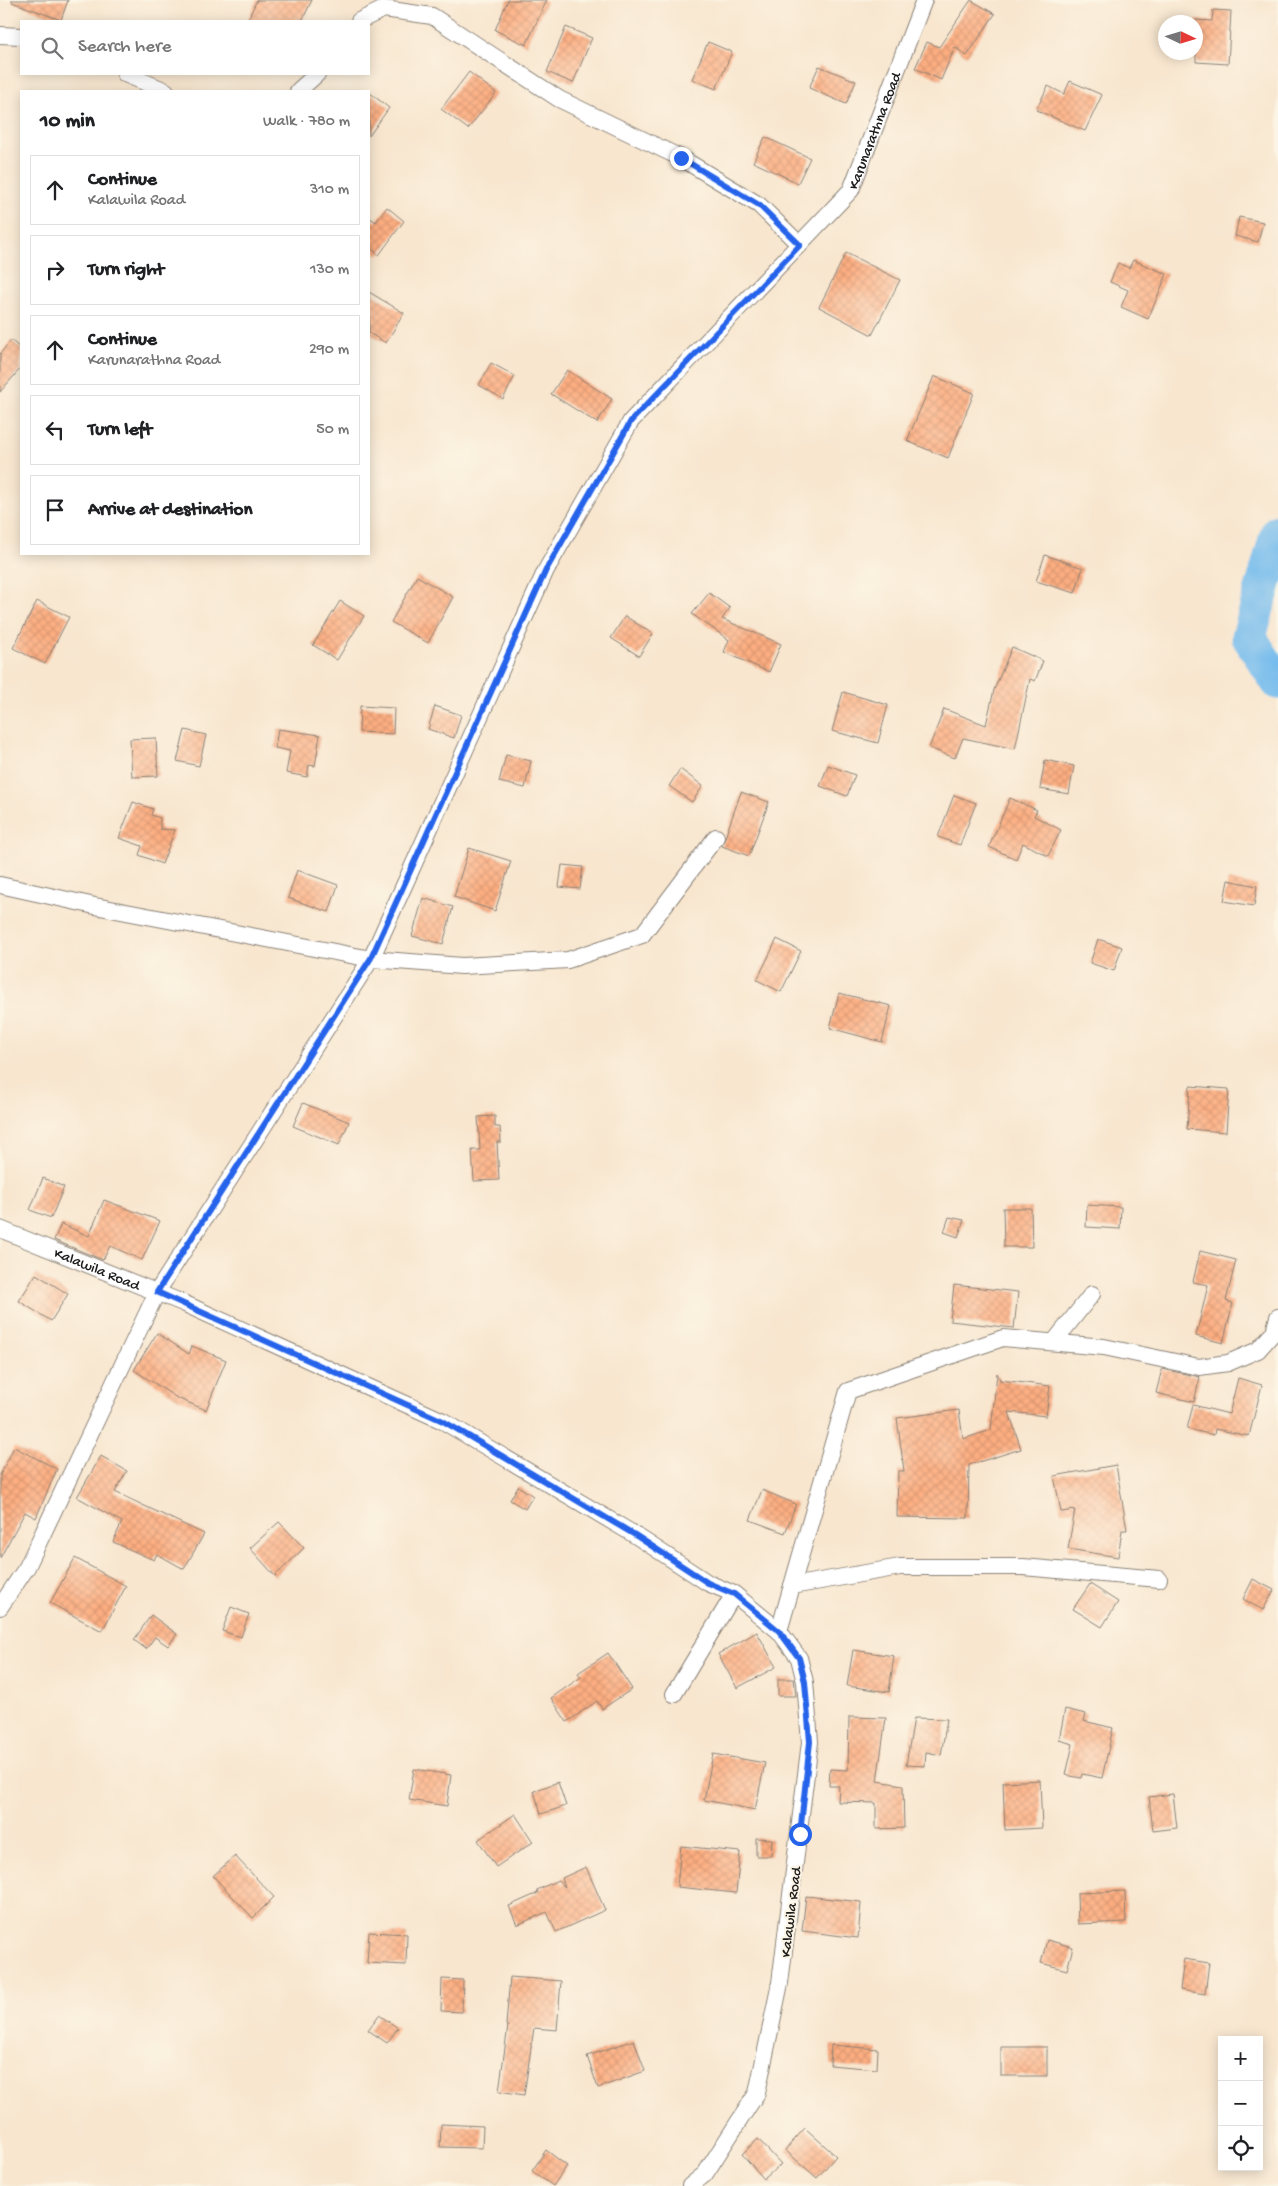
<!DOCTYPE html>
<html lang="en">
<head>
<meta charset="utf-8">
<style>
	:root { --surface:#fff; --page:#f6f6f6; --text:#202124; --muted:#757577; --line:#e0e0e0 }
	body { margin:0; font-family:"Gochi Hand",sans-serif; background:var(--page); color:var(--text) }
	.controls { position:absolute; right:15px; bottom:15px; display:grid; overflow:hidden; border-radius:0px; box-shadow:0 2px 12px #0003 }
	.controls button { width:45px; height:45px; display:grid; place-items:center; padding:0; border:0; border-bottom:1px solid var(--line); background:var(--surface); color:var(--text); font:25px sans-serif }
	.compass { position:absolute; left:1158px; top:15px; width:45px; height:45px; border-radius:50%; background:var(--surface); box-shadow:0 2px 12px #0003; rotate:94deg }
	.stop { position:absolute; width:15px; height:15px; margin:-11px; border:4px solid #2563eb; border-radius:50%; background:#fff }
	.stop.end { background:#2563eb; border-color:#fff; box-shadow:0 1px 5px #0008 }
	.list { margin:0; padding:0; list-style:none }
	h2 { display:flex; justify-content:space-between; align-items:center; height:65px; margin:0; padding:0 20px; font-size:21px }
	h2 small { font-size:16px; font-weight:400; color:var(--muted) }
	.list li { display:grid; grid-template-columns:32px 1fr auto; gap:15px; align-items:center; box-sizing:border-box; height:70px; margin:0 10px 10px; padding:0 10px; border:1px solid var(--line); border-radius:0px }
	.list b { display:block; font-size:19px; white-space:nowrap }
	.list p { margin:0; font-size:16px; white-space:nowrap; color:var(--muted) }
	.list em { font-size:16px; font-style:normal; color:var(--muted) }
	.icon { flex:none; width:28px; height:28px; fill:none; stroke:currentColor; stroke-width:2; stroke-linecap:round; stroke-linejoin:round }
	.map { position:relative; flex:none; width:1278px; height:2186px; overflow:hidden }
	.search { position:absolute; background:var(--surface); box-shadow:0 2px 12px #0003; left:20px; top:20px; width:350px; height:55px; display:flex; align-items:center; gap:12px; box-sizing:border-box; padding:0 18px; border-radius:0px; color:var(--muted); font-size:19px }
	.panel { position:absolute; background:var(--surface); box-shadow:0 2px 12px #0003; left:20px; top:90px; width:350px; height:465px; border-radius:0px }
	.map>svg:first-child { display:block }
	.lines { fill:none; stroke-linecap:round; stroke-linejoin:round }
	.river { stroke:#76bced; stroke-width:35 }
	.building { fill:url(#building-cross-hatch) }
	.minor-casing { stroke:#8a8176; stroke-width:18 }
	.minor { stroke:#fff; stroke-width:16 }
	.route { stroke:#2563eb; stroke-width:6 }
	.labels { text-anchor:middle; stroke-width:4; stroke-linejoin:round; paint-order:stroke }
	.street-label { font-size:15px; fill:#1c1c1c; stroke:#fcf5e5 }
</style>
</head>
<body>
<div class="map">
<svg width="1278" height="2186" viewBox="0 0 1278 2186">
	<defs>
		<pattern id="building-cross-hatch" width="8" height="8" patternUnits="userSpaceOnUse" patternTransform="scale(1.25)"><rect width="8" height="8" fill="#fdae81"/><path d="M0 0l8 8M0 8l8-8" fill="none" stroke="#d8956f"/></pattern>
	</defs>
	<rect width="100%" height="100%" fill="#fcf5e5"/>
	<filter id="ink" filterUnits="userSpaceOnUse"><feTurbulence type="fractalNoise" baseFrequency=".02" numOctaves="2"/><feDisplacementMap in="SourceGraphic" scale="10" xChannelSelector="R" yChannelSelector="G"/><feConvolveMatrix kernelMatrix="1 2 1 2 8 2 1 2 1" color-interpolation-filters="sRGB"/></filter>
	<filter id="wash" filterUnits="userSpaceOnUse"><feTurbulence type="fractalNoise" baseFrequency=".0096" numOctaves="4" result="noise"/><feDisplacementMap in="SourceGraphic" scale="20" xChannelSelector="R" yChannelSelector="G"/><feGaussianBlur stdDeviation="1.12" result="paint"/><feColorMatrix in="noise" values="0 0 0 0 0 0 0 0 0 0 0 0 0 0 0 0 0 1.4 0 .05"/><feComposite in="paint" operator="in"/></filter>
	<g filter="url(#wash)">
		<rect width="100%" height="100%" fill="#f8e6cf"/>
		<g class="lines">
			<path class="river" d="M1278 532 1249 637 1278 682"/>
		</g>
		<g id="blocks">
			<path class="building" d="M12 0H68L61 20 12 2Z
				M257 0H312L302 21H247Z
				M508 0H547L526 45 495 30Z
				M971 0 995 14 967 56 955 47 941 80 915 68 927 42 939 47Z
				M1213 10 1231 11 1228 64 1196 62V20L1212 21Z
				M566 27 592 38 573 83 547 72Z
				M708 42 732 52 716 89 692 79Z
				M819 66 856 81 846 104 809 88Z
				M469 72 496 93 468 129 441 109Z
				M1070 81 1102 95 1085 131 1036 110 1048 86 1064 94Z
				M369 92 389 108 369 136Z
				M765 137 810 158 798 183 753 162Z
				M387 207 404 221 379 255 369 247V217L376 222Z
				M1239 217 1263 222 1258 242 1235 236Z
				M846 253 900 280 872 335 819 307Z
				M1133 260 1167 274 1148 319 1121 307 1128 290 1110 282 1118 263 1129 268Z
				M369 292 404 313 386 343 369 333Z
				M11 340 21 349V368L0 392V354Z
				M491 363 515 376 503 399 479 385Z
				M567 370 612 399 597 423 551 394Z
				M934 376 974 393 948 458 907 441Z
				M1045 555 1083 568 1075 593 1036 581Z
				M417 576 453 597 428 643 391 622Z
				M709 593 730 608 722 619 781 644 769 672 724 652 729 640 692 614Z
				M37 601 69 617 45 664 13 648Z
				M340 601 364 616 337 660 313 645Z
				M625 616 653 634 639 656 611 638Z
				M1012 647 1043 661 1035 681 1030 679 1015 749 963 738 955 758 929 748 944 709 986 725 994 690Z
				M843 692 888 705 878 743 832 731Z
				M360 706 394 708 393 734 359 732Z
				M435 706 461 715 454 738 428 729Z
				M278 729 320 735 315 766 309 765 307 777 286 773 290 751 275 748Z
				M185 730 206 735 199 766 177 761Z
				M156 738 158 776 132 777 130 739Z
				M506 755 531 761 525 788 499 782Z
				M1045 760 1074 766 1069 794 1040 789Z
				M828 765 855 775 847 796 820 786Z
				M680 769 703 786 692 802 669 786Z
				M741 792 769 802 749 856 722 846Z
				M954 795 976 803 960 845 938 837Z
				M1010 798 1037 810 1034 816 1061 830 1048 856 1023 843 1016 859 989 847Z
				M133 802 153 809 151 815 160 818V829L175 830 162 864 139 855 142 846 119 838Z
				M469 848 511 861 495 911 454 897Z
				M562 865 583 867 580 889 559 887Z
				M297 870 338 885 329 912 288 898Z
				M1228 880 1257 886 1254 906 1224 901Z
				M423 898 453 907 443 944 412 936Z
				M777 939 801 951 781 992 757 980Z
				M1098 939 1122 947 1114 971 1090 963Z
				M839 993 891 1006 882 1042 830 1028Z
				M1190 1086 1229 1089 1226 1132 1187 1129Z
				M303 1103 349 1122 339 1145 293 1126Z
				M495 1116V1127H500L501 1142H497L499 1180 474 1181 472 1150H480L478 1117Z
				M43 1178 64 1187 51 1218 30 1210Z
				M104 1200 160 1221 142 1260 110 1246 103 1260 54 1240 61 1224 89 1236Z
				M1087 1205 1121 1207 1120 1229 1086 1227Z
				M1003 1208H1031L1032 1247H1004Z
				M949 1217 964 1220 958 1237 944 1232Z
				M1200 1251 1236 1260 1226 1301 1233 1303 1223 1343 1196 1336 1208 1285 1193 1282Z
				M36 1274 68 1294 51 1321 19 1301Z
				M954 1285 1018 1292 1014 1328 950 1321Z
				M157 1333 189 1354 192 1346 226 1360 206 1410 177 1398 134 1370Z
				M1162 1369 1200 1377 1194 1402 1156 1393Z
				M997 1373 1000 1380 1050 1386 1046 1416 1009 1412 1021 1449 969 1465 968 1518 897 1517 898 1471H904L897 1418 959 1410 963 1439 991 1430Z
				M1238 1378 1262 1385 1249 1436 1215 1429 1214 1435 1187 1429 1193 1405 1229 1414Z
				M14 1447 57 1469 36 1518 25 1512 0 1558V1475Z
				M101 1456 127 1471 115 1492 204 1534 184 1569 157 1554 154 1560 113 1542 122 1522 77 1497Z
				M1116 1465 1127 1530H1122L1118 1557 1068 1549 1075 1510 1061 1512 1054 1476Z
				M518 1486 533 1496 525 1509 510 1500Z
				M762 1490 796 1504 785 1533 750 1520Z
				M279 1522 304 1548 275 1576 250 1548Z
				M75 1558 126 1586 102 1631 50 1603Z
				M1253 1579 1274 1590 1263 1610 1243 1599Z
				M1090 1584 1118 1602 1102 1627 1073 1609Z
				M231 1607 249 1614 241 1637 222 1631Z
				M151 1615 177 1634 168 1646 155 1637 146 1649 134 1640Z
				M757 1632 776 1667 737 1688 718 1654Z
				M853 1650 894 1656 889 1692 847 1686Z
				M608 1653 632 1689 602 1709 597 1701 567 1722 551 1698 581 1677 578 1673Z
				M778 1679H794L796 1696H778Z
				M1065 1709 1086 1714 1084 1721 1113 1728 1102 1778 1082 1774 1081 1778 1066 1775 1073 1744 1059 1740Z
				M849 1717 886 1718 877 1781 903 1785 904 1828 876 1829V1803L838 1802 839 1786H829L830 1769 848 1770Z
				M914 1718 947 1719 941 1755 926 1752 925 1766 906 1765Z
				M713 1754 765 1763 755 1810 704 1800Z
				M414 1769 451 1775 447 1806 409 1800Z
				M1040 1780 1042 1828 1005 1830 1003 1782Z
				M558 1782 566 1806 541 1814 534 1791Z
				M1173 1794 1177 1828 1153 1831 1149 1797Z
				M515 1814 533 1842 496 1867 478 1840Z
				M756 1838 772 1839 771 1856H756Z
				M681 1846 740 1852 736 1893 677 1887Z
				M235 1856 274 1897 253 1918 213 1876Z
				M586 1867 605 1910 556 1932 547 1912 517 1925 509 1906 538 1893 537 1890 558 1880 565 1887 562 1878Z
				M1125 1891 1126 1922 1078 1924 1077 1893Z
				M806 1896 861 1902 858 1938 802 1931Z
				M369 1932 407 1934 406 1965 367 1963Z
				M1047 1940 1073 1947 1067 1970 1041 1963Z
				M1184 1959 1209 1963 1205 1994 1180 1990Z
				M510 1977 561 1981 557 2030 534 2028 524 2095 499 2091 508 2026 506 2025Z
				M442 1979 463 1980 462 2012 441 2011Z
				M379 2015 398 2028 387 2043 368 2030Z
				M634 2040 645 2071 598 2088 587 2056Z
				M831 2045 878 2049 877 2069 830 2065Z
				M1001 2047H1047V2076H1001Z
				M441 2124 483 2126 482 2148 440 2147Z
				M805 2128 836 2156 817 2178 785 2150Z
				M758 2139 781 2164 764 2179 742 2154Z
				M546 2150 567 2166 553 2186 532 2171Z"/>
		</g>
	</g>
	<g filter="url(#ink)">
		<use href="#blocks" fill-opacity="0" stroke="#8a8176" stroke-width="1"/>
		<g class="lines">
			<g class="minor-casing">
				<g id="minor">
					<path d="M359 21 384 9 432 16 559 99 681 158 759 205 800 245"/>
					<path d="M0 35 21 36"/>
					<path d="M125 74 166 91"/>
					<path d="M298 91 317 74"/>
					<path d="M0 885 95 906 371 959 462 966 568 960 642 935 716 837"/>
					<path id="s1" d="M0 1229 183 1303 443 1421 635 1535 708 1583 734 1594 779 1631 799 1658 805 1682 810 1742 780 1983 757 2093 705 2174 690 2186"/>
					<path d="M1054 1342 1092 1294"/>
					<path d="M792 1586 900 1567H1023L1159 1579"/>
					<path id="s2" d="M0 1607 27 1567 157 1292 371 959 546 570 631 421 851 190 924 0"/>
					<path d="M779 1631 848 1391 1003 1338 1104 1347 1199 1367 1228 1363 1258 1350 1274 1332 1278 1317"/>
					<path d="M674 1694 734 1594"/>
				</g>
			</g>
			<use href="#minor" class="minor"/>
		</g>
	</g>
	<g class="lines" filter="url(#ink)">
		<path class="route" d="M681 158 759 205 800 245 631 421 546 570 371 958 157 1292 443 1421 635 1535 708 1583 734 1594 779 1631 799 1658 805 1682 810 1742 800 1834"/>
	</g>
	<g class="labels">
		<g class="street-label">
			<text dy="5" stroke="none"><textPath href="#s2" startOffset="1729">Karunarathna Road</textPath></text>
			<text dy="5" stroke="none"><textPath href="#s1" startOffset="105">Kalawila Road</textPath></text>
			<text transform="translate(790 1912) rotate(-83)" y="5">Kalawila Road</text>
		</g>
	</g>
</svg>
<div class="controls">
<button>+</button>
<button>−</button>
<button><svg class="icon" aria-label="locate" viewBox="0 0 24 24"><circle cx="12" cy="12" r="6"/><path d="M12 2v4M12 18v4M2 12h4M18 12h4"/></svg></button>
</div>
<svg class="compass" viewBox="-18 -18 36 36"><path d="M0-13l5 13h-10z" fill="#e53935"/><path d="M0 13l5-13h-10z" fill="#757577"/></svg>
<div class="stop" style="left:800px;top:1834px"></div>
<div class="stop end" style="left:681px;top:158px"></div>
<div class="search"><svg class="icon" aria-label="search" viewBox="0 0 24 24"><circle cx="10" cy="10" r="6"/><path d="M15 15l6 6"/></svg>Search here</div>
<section class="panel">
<h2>10 min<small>Walk · 780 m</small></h2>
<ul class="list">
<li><svg class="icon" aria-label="ahead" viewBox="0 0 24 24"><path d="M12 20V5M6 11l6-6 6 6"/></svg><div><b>Continue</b><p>Kalawila Road</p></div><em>310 m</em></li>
<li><svg class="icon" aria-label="right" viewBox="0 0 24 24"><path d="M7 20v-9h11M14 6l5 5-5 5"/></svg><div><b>Turn right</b></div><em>130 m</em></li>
<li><svg class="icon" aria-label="ahead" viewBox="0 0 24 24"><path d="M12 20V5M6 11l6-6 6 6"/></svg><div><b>Continue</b><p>Karunarathna Road</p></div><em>290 m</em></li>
<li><svg class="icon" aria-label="left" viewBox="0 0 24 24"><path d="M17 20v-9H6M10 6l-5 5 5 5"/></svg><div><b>Turn left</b></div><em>50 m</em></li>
<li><svg class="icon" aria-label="arrive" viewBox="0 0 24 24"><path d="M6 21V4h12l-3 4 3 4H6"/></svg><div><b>Arrive at destination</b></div></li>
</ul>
</section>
</div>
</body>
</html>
